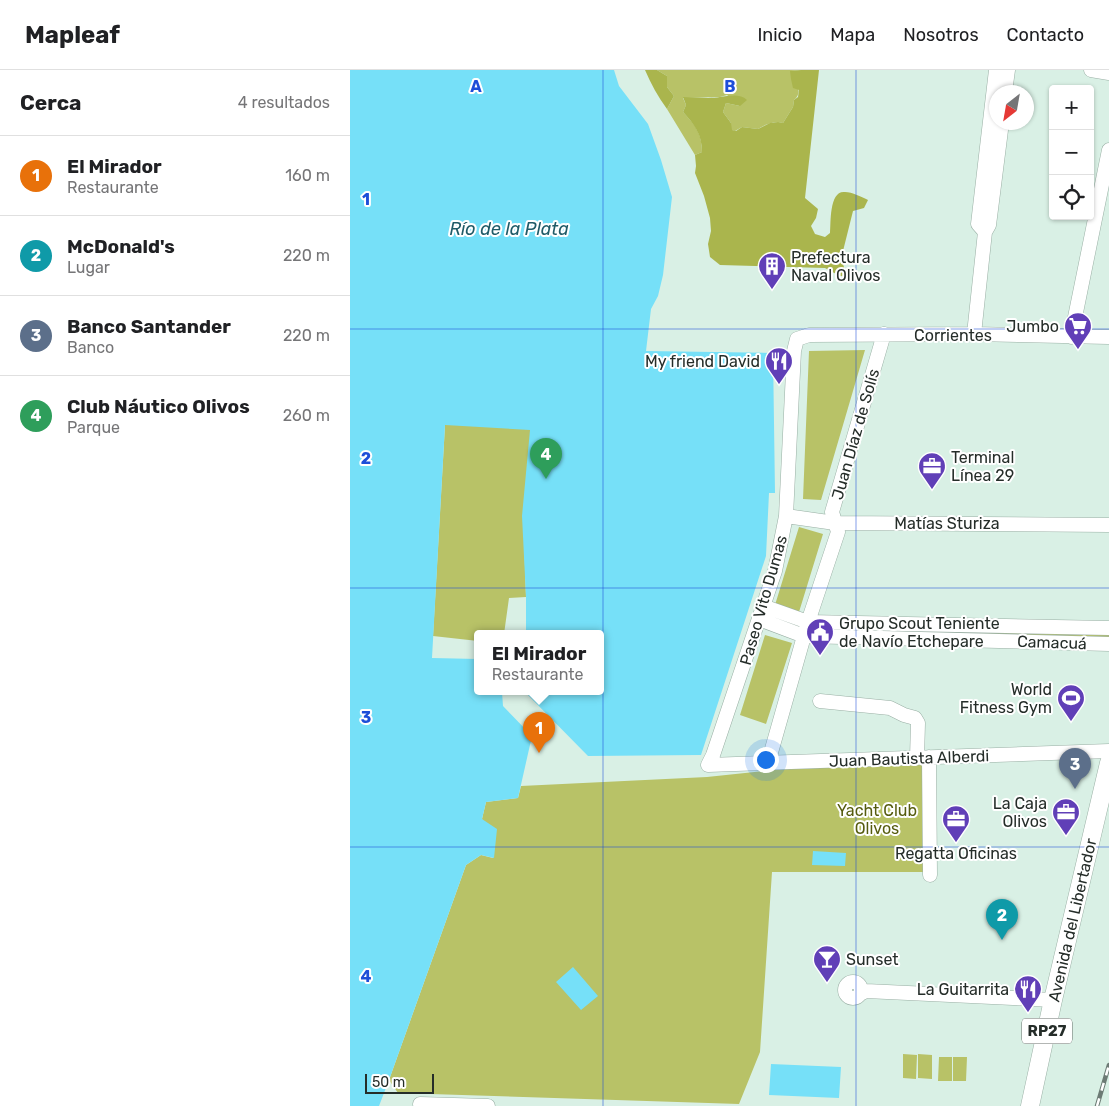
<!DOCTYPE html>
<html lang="es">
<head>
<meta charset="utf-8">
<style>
	:root { --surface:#fff; --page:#f6f6f6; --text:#202124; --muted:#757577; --line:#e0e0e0; --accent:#db2777 }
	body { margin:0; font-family:Rubik,sans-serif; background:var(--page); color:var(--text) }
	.controls { position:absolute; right:15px; top:15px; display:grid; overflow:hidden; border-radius:5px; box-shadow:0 1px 4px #0004 }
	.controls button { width:45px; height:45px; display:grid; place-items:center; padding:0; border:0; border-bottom:1px solid var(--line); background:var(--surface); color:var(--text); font:25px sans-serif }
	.compass { position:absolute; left:639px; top:15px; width:45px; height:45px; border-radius:50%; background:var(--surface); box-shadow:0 1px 4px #0004; rotate:211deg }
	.scale { position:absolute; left:15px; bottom:12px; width:69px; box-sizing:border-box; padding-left:5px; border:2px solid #252d29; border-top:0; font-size:14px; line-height:18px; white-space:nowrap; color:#252d29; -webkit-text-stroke:4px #fff; paint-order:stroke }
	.you { position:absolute; left:415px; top:689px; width:18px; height:18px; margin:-12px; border:4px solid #fff; border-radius:50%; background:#1a73e8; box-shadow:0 0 0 8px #1a73e833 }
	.badge { display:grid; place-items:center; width:32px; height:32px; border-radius:50%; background:var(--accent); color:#fff; font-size:16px; font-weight:700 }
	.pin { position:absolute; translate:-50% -41px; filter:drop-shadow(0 1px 2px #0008) }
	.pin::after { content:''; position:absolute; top:26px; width:18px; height:15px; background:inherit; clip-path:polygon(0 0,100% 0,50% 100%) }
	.popup { position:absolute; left:124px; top:560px; width:130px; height:65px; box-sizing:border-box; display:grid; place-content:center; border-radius:5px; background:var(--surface); filter:drop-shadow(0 1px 4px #0005); font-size:16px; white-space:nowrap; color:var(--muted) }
	.popup b { font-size:19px; color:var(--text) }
	.popup::after { content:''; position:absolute; left:50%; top:100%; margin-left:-10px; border:10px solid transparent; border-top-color:var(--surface) }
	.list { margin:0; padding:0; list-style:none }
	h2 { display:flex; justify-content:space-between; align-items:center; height:65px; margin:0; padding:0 20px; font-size:21px }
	h2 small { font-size:16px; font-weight:400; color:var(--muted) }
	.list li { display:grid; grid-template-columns:32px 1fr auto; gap:15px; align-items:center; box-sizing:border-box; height:80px; padding:0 20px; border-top:1px solid var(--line) }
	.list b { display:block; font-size:19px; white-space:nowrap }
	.list p { margin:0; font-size:16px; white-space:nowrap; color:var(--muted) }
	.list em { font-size:16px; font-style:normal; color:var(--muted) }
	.icon { flex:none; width:28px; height:28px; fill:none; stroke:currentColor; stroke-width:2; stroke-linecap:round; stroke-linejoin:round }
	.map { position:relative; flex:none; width:759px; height:1036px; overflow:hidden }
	header { display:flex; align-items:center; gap:30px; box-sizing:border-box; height:70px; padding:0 25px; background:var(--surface); border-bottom:1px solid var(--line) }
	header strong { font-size:24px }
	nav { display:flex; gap:28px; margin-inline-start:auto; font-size:18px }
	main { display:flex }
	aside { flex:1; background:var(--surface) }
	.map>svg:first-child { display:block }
	.green { fill:#b8c267 }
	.forest { fill:#aab54d }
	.water { fill:#76e0f8 }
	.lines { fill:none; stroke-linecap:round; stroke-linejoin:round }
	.minor-casing { stroke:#99afa4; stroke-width:15 }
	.major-casing { stroke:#99afa4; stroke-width:19 }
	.minor { stroke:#fff; stroke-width:14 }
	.major { stroke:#fff; stroke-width:18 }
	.rail-casing { stroke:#6d7b75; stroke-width:4.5 }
	.rail { stroke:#fff; stroke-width:2.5; stroke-dasharray:8; stroke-linecap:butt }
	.grid { fill:none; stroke:#1d4ed8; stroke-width:1; stroke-opacity:0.55 }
	.labels { text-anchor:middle; stroke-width:4; stroke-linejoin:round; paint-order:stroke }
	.shield { fill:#fff; stroke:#666c69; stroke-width:1 }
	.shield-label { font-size:15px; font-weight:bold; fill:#252d29 }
	.poi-label { font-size:16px; fill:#252d29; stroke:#fff; text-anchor:end }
	.street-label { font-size:16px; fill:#252d29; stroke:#fff }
	.park-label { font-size:16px; fill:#565c0f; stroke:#fff }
	.water-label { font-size:18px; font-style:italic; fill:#1f5b68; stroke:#fff }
	.grid-label { font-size:16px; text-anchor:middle; font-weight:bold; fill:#1d4ed8; stroke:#fff; stroke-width:4; stroke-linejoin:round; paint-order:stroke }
</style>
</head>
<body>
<header>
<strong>Mapleaf</strong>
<nav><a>Inicio</a><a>Mapa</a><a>Nosotros</a><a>Contacto</a></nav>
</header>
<main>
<aside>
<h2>Cerca<small>4 resultados</small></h2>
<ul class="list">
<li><span class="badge" style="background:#e8710a">1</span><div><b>El Mirador</b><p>Restaurante</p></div><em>160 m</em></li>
<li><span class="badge" style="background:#0f9aa8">2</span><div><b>McDonald's</b><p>Lugar</p></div><em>220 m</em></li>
<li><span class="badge" style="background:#5c6f8a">3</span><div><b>Banco Santander</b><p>Banco</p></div><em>220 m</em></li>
<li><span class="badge" style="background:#2e9e5b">4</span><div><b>Club Náutico Olivos</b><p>Parque</p></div><em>260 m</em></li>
</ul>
</aside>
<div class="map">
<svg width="759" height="1036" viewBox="0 0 759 1036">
	<rect width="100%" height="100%" fill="#d9f0e5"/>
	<path class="green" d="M307 0H451L441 1C445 10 454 22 444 30L443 37 433 53C424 51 416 54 408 59L392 57 385 61 381 60V53L373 42 376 33 390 36 377 25 370 27 333 28 336 35 333 42C345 55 352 63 352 82L345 85 317 39 324 26 317 17V6Z
		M515 280 471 430 453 429 459 281Z
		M305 349 174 468 176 527 159 528 154 564H128V571L83 566 95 355Z
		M449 457 473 464 449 542 425 535Z
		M470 556 759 562V571L468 564Z
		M415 565 442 573 416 654 390 645Z
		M582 693 583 802H422L410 982 389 1034 48 1023 39 1010 116 795 131 785 143 788 132 749 136 732 168 728 171 716 357 707 433 699Z
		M553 984 567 985 566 1009 553 1008Z
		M568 984 582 985V1009L568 1008Z
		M589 987H602V1011H588Z
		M603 987H617L616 1011H603Z"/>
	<path class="forest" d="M295 0H307L317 6V17L324 26 317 39C308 27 301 14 295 0Z
		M451 0H469L455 128 468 139 466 148 461 156 465 164 475 167 480 163C481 153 479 120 495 122 502 122 512 127 518 130L514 138 503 141 491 189 494 197V206H490L475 198 370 195 360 187 358 174 361 161 360 148 354 126 345 103 346 96 345 85 352 82C352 64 344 54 333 42L336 35 333 27C345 27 359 29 370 27 379 26 390 23 397 30L390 36 376 33 373 42 381 53 382 60 386 61 392 57 408 59 420 53 428 52 433 53 443 37 444 30 448 27 449 20 443 18 441 9 440 1Z"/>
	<path class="water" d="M0 0H264L269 16 298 54 311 90 322 127 313 205 308 226 301 239 296 281 423 283 425 423H419L416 486 351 685 238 686 175 622H250V564H176V527L172 446 180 360 95 355 82 588 128 589V622H152L153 636 182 666 168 728 136 732 132 749 147 759 144 788 131 785 116 795 39 1010 29 1036H0Z
		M463 781 496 783 495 796 462 795Z
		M223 897 248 926 231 940 206 912Z
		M421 994 491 997 489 1028 419 1025Z"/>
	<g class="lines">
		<g class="minor-casing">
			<path id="minor" d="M741 0 759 3
				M655 22 658 0
				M635 162 628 154 646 0
				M624 264 635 162 639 155 652 52
				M721 267 759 80
				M759 267 624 264 459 265 447 269 444 281 436 446 425 501 363 685 358 695 759 681
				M436 446 485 453 759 455
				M413 536 458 552 759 558
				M409 549 454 566 759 574
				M470 631 540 638 554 645 565 648 568 653 567 688
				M579 687 580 805
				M418 693 458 552 488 462 482 442 534 264
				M495 920a8 8 0 1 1 16 0a8 8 0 1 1-16 0Z
				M510 924 516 921 703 930
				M70 1034 138 1036"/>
		</g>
		<g class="major-casing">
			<path id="major" d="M680 1036 703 930 759 693"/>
		</g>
		<use href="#minor" class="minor"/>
		<use href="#major" class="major"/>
		<g class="rail-casing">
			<path id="rail" d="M747 1036 759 995"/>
		</g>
		<use href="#rail" class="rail"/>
	</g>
	<path class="grid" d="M253 0V1036M506 0V1036M0 259H759M0 518H759M0 777H759"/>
	<defs>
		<g id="building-pin" transform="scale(1.4375)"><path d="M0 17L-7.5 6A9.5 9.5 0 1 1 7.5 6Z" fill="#603fb7" stroke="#fff"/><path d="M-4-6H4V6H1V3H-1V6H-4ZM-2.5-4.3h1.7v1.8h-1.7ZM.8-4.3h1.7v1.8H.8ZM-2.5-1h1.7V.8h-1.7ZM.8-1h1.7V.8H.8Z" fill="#fff"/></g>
		<g id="supermarket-pin" transform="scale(1.4375)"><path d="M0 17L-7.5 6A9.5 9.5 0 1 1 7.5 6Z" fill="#603fb7" stroke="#fff"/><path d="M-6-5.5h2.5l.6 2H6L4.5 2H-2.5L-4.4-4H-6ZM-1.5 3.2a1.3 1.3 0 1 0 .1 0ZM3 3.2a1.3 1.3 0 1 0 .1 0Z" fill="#fff"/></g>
		<g id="restaurant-pin" transform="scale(1.4375)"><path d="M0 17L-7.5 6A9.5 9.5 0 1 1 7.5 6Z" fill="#603fb7" stroke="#fff"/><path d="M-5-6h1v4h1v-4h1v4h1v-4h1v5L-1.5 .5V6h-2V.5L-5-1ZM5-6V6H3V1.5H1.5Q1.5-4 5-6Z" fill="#fff"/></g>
		<g id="office-pin" transform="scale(1.4375)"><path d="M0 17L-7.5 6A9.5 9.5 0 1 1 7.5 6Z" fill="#603fb7" stroke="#fff"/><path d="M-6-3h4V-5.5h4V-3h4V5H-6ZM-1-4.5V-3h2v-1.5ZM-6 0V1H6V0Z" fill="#fff"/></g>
		<g id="civic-pin" transform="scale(1.4375)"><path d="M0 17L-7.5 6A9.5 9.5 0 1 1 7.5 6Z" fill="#603fb7" stroke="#fff"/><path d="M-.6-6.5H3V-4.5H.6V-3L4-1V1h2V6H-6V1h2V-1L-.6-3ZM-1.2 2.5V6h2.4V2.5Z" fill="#fff"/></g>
		<g id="stadium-pin" transform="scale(1.4375)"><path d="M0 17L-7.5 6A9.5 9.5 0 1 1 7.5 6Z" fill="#603fb7" stroke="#fff"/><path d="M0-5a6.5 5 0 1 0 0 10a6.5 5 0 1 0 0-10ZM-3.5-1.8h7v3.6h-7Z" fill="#fff"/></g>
		<g id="bar-pin" transform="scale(1.4375)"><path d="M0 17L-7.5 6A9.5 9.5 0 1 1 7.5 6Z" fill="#603fb7" stroke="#fff"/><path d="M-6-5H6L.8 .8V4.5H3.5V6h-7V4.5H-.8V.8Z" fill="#fff"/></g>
	</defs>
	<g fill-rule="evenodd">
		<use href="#building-pin" x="422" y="196"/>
		<use href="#supermarket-pin" x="728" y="256"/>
		<use href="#restaurant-pin" x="429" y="291"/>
		<use href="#office-pin" x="582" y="396"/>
		<use href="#civic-pin" x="470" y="562"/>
		<use href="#stadium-pin" x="721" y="628"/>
		<use href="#office-pin" x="716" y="742"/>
		<use href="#office-pin" x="606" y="749"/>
		<use href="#bar-pin" x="477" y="889"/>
		<use href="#restaurant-pin" x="678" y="919"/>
	</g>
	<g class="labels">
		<rect class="shield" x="672" y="948.5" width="50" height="25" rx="4"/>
		<g class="shield-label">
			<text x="697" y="966">RP27</text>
		</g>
		<g class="poi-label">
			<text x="441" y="193" text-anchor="start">Prefectura<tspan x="441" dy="18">Naval Olivos</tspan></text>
			<text x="709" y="262">Jumbo</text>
			<text x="410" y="297">My friend David</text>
			<text x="601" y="393" text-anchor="start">Terminal<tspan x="601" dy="18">Línea 29</tspan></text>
			<text x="489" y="559" text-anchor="start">Grupo Scout Teniente<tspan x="489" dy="18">de Navío Etchepare</tspan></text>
			<text x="702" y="625">World<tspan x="702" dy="18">Fitness Gym</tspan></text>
			<text x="697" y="739">La Caja<tspan x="697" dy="18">Olivos</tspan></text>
			<text x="606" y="789" text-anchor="middle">Regatta Oficinas</text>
			<text x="496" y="895" text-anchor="start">Sunset</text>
			<text x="659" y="925">La Guitarrita</text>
		</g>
		<g class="street-label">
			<text x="603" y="271">Corrientes</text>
			<text transform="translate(505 364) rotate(-74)" y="6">Juan Díaz de Solís</text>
			<text x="597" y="459">Matías Sturiza</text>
			<text transform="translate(413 530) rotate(-74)" y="6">Paseo Vito Dumas</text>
			<text transform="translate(702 572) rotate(2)" y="6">Camacuá</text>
			<text transform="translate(559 688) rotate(-2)" y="6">Juan Bautista Alberdi</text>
			<text transform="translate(722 850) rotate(-77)" y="6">Avenida del Libertador</text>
		</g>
		<g class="park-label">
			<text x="527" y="746">Yacht Club<tspan x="527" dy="18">Olivos</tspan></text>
		</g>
		<g class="water-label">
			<text x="159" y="165">Río de la Plata</text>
		</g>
	</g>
	<g class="grid-label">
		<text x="126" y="22">A</text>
		<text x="380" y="22">B</text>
		<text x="16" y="135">1</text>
		<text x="16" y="394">2</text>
		<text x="16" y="653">3</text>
		<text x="16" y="912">4</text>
	</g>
</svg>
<div class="controls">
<button>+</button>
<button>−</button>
<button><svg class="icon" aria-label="locate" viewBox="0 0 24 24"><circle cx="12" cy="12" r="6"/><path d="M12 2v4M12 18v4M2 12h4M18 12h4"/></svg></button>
</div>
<svg class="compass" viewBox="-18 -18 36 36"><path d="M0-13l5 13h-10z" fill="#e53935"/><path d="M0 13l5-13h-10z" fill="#757577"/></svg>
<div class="scale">50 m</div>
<div class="you"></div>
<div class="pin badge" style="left:189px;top:683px;background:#e8710a">1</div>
<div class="popup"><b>El Mirador</b>Restaurante</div>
<div class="pin badge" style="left:652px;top:870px;background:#0f9aa8">2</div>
<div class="pin badge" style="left:725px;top:719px;background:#5c6f8a">3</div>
<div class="pin badge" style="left:196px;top:409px;background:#2e9e5b">4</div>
</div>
</main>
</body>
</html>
